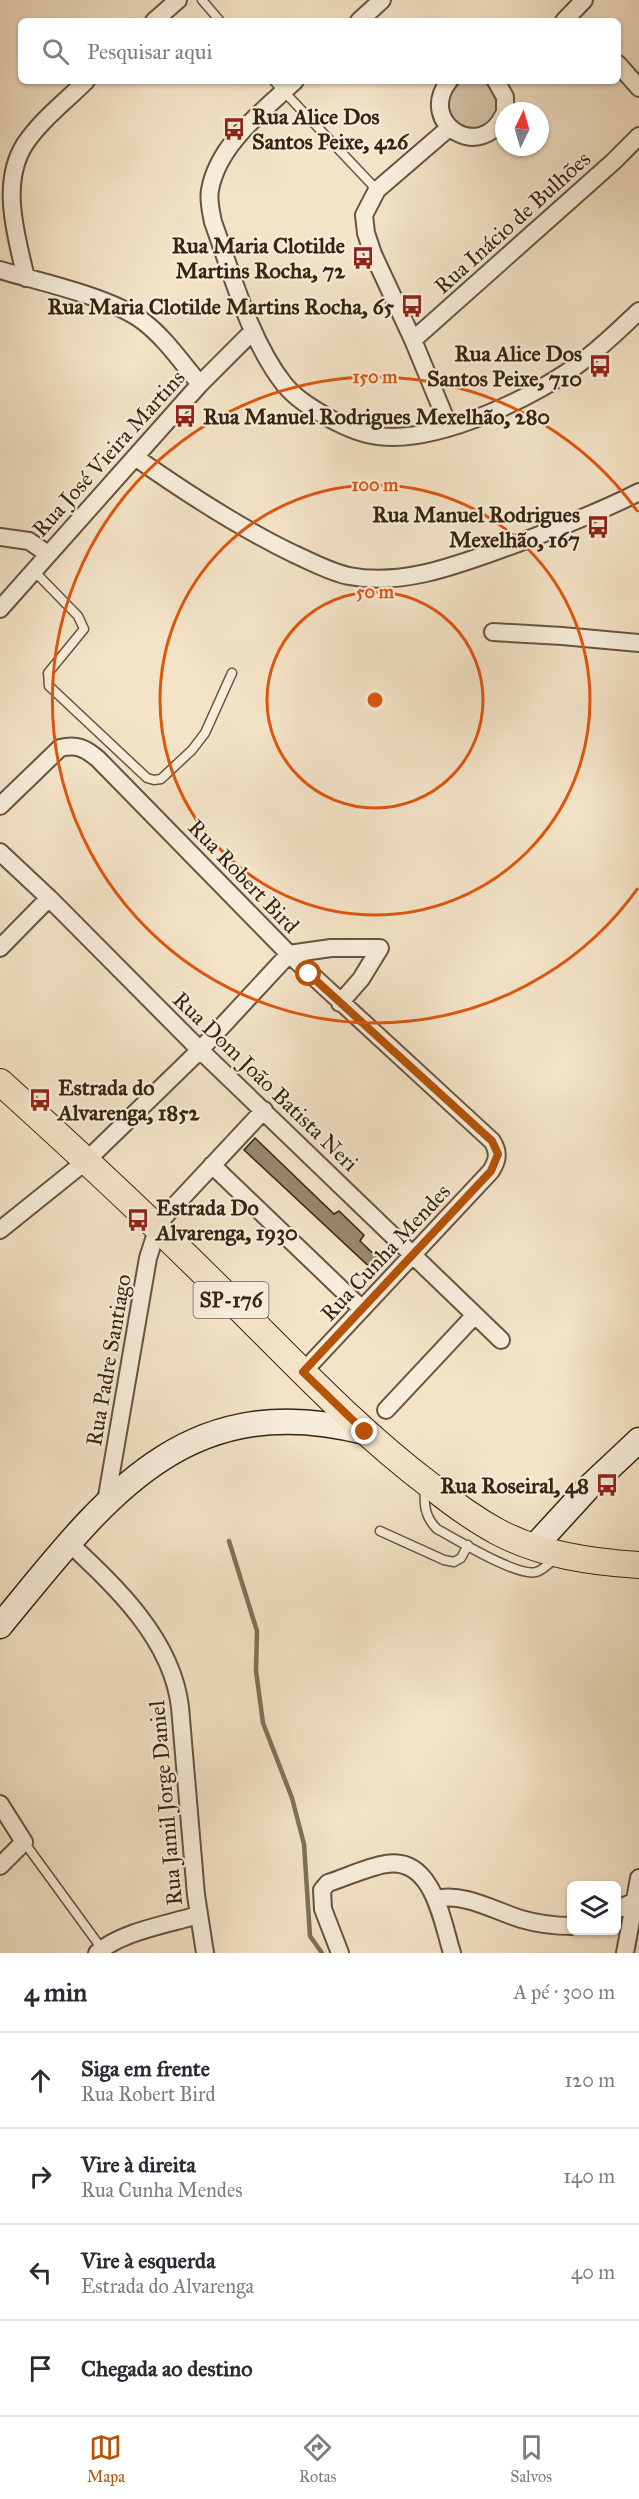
<!DOCTYPE html>
<html lang="pt">
<head>
<meta charset="utf-8">
<style>
	:root { --surface:#fff; --page:#f2f2f3; --text:#2b2b33; --muted:#7c7c81; --line:#e1e1e2; --accent:#b45309 }
	body { margin:0; font-family:"IM FELL Great Primer",serif; background:var(--page); color:var(--text) }
	.controls { position:absolute; right:18px; bottom:18px; display:grid; overflow:hidden; border-radius:9px; box-shadow:0 2px 4px #0004 }
	.controls button { width:54px; height:54px; display:grid; place-items:center; padding:0; border:0; border-bottom:2px solid var(--line); background:var(--surface); color:var(--text); font:30px sans-serif }
	.compass { position:absolute; left:495px; top:102px; width:54px; height:54px; border-radius:50%; background:var(--surface); box-shadow:0 2px 4px #0004; rotate:5deg }
	.stop { position:absolute; width:18px; height:18px; margin:-14px; border:4px solid #b45309; border-radius:50%; background:#fff }
	.stop.end { background:#b45309; border-color:#fff; box-shadow:0 2px 6px #0008 }
	.list { margin:0; padding:0; list-style:none }
	h2 { display:flex; justify-content:space-between; align-items:center; height:78px; margin:0; padding:0 24px; font-size:26px }
	h2 small { font-size:20px; font-weight:400; color:var(--muted) }
	.list li { display:grid; grid-template-columns:39px 1fr auto; gap:18px; align-items:center; box-sizing:border-box; height:96px; padding:0 24px; border-top:2px solid var(--line) }
	.list b { display:block; font-size:22px; white-space:nowrap }
	.list p { margin:0; font-size:20px; white-space:nowrap; color:var(--muted) }
	.list em { font-size:20px; font-style:normal; color:var(--muted) }
	.icon { flex:none; width:33px; height:33px; fill:none; stroke:currentColor; stroke-width:2; stroke-linecap:round; stroke-linejoin:round }
	.map { position:relative; flex:none; width:639px; height:1953px; overflow:hidden }
	.search { position:absolute; background:var(--surface); box-shadow:0 2px 4px #0004; left:18px; right:18px; top:18px; height:66px; display:flex; align-items:center; gap:15px; box-sizing:border-box; padding:0 21px; border-radius:9px; color:var(--muted); font-size:22px }
	.sheet { height:462px; background:var(--surface) }
	nav { display:flex; justify-content:space-around; align-items:center; box-sizing:border-box; height:84px; border-top:2px solid var(--line); background:var(--surface); font-size:16px; color:var(--muted) }
	nav a { display:grid; justify-items:center; gap:3px }
	nav .on { color:var(--accent) }
	.map>svg:first-child { display:block }
	.green { fill:#d4c3a8; stroke:#85745c; stroke-width:1.5 }
	.lines { fill:none; stroke-linecap:round; stroke-linejoin:round }
	.stream { stroke:#817059; stroke-width:4.5 }
	.building { fill:#99876f; stroke:#362410; stroke-width:1.5 }
	.lane-casing { stroke:#66543e; stroke-width:11 }
	.street-casing { stroke:#66543e; stroke-width:20 }
	.secondary-casing { stroke:#362410; stroke-width:27 }
	.primary-casing { stroke:#362410; stroke-width:28 }
	.lane { stroke:#f8eddb; stroke-width:8 }
	.street { stroke:#f8eddb; stroke-width:16 }
	.secondary { stroke:#f8eddb; stroke-width:24 }
	.primary { stroke:#f4e3c7; stroke-width:26 }
	.route { stroke:#b45309; stroke-width:8 }
	.ring { fill:none; stroke:#df560c; stroke-width:3 }
	.labels { text-anchor:middle; stroke-width:4.5; stroke-linejoin:round; paint-order:stroke }
	.shield { fill:#f8eddb; stroke:#70604d; stroke-width:1.5 }
	.shield-label { font-size:21px; font-weight:bold; fill:#362410 }
	.poi-label { font-size:22px; font-weight:bold; fill:#362410; stroke:#f8eddb; text-anchor:end }
	.street-label { font-size:22px; fill:#362410; stroke:#f8eddb }
	.centre { fill:#df560c; stroke:#f8eddb; stroke-width:3 }
	.ring-label { font-size:18px; text-anchor:middle; font-weight:bold; fill:#df560c; stroke:#f8eddb; stroke-width:4.5; stroke-linejoin:round; paint-order:stroke }
</style>
</head>
<body>
<div class="map">
<svg width="639" height="1953" viewBox="0 0 639 1953">
	<rect width="100%" height="100%" fill="#f4e3c7"/>
	<filter id="stains"><feTurbulence type="fractalNoise" baseFrequency=".00333" numOctaves="4"/><feColorMatrix values="0 0 0 0 .2 0 0 0 0 .09 0 0 0 0 .02 0 0 0 .5 -.17"/></filter>
	<radialGradient id="worn" r=".72"><stop offset=".6" stop-color="#630" stop-opacity="0"/><stop offset="1" stop-color="#630" stop-opacity=".3"/></radialGradient>
	<path class="green" d="M449 104a24 24 0 1 1 48 0a24 24 0 1 1-48 0Z"/>
	<g class="lines">
		<path class="stream" d="M229 1541 257 1631 256 1671 263 1723 292 1798 304 1844 310 1936 322 1953"/>
	</g>
	<path class="building" d="M255 1138 334 1214 339 1211 364 1235 360 1241 384 1264 376 1273 244 1150Z"/>
	<g class="lines">
		<g class="lane-casing">
			<path id="lane" d="M202 0 220 21
				M274 81 377 190
				M34 571 78 616 84 629 48 673 49 686 147 778 154 780 161 779 192 750 205 733 232 673
				M425 1487C424 1504 424 1516 437 1529 456 1539 517 1577 536 1572 542 1571 549 1563 555 1559
				M380 1531 444 1560 454 1562 461 1558 468 1545
				M24 1842 102 1949"/>
		</g>
		<g class="street-casing">
			<path id="street" d="M154 21 178 0
				M359 21 382 0
				M564 21 584 0
				M618 64 639 88
				M295 81C263 111 218 144 210 190 208 201 211 211 213 222 232 274 250 341 284 384 296 399 312 408 327 417 343 426 361 434 378 436 438 444 538 396 584 360 604 345 621 328 639 311
				M449 81C416 124 482 163 504 114
				M496 81 505 97V111
				M0 270C40 282 112 297 144 322 165 338 182 363 200 384
				M26 278C16 235 0 183 25 144 41 120 66 101 86 81
				M413 340 613 162 639 136
				M449 427 413 340 373 254 366 233 364 215 377 190 449 128
				M135 457C186 493 238 527 294 554 312 562 330 572 349 576 405 587 462 563 513 545 556 529 598 513 639 492
				M0 537 29 541 48 554
				M0 609 200 384 253 331
				M493 632 562 636 639 643
				M0 806 60 748C77 744 85 748 98 759L289 954 492 1141C499 1152 498 1160 491 1171L303 1372
				M0 852 49 898 200 1050 501 1340
				M0 948 49 898
				M212 1165 362 1309
				M0 1230 86 1161 200 1050 289 954 331 948H380L361 979 340 1003
				M386 1410 474 1316
				M106 1502 148 1258 158 1227 165 1216 264 1110
				M69 1543C116 1587 172 1639 180 1707L196 1895 205 1953
				M0 1804 24 1842 0 1866
				M436 1899C463 1892 495 1911 521 1919 538 1924 554 1926 572 1926
				M616 1910 635 1901
				M97 1953C123 1931 166 1925 198 1915
				M340 1953 323 1909 322 1890 328 1883C347 1877 367 1867 386 1864 433 1856 442 1921 452 1953
				M625 1953 639 1878"/>
		</g>
		<g class="secondary-casing">
			<path id="secondary" d="M534 1547 589 1487 639 1440
				M0 1626C103 1501 182 1386 365 1432"/>
		</g>
		<g class="primary-casing">
			<path id="primary" d="M0 1082C82 1156 163 1232 241 1310 302 1371 362 1434 431 1486 452 1503 474 1519 498 1532 542 1555 591 1562 639 1565"/>
		</g>
		<use href="#lane" class="lane"/>
		<use href="#street" class="street"/>
		<use href="#secondary" class="secondary"/>
		<use href="#primary" class="primary"/>
	</g>
	<g class="lines">
		<path class="route" d="M309 974 492 1141 498 1154 491 1171 303 1372 365 1432"/>
	</g>
	<g class="ring">
		<circle cx="375" cy="700" r="108"/>
		<circle cx="375" cy="700" r="215"/>
		<path d="M638 888A323 323 0 1 1 638 512"/>
	</g>
	<defs>
		<g id="bus-bare" transform="scale(1.8)"><path d="M-5-6H5V4H4V6H2V4H-2V6H-4V4H-5ZM-3.5-4V0h7V-4ZM-3.5 1.2v1.5H-2V1.2ZM2 1.2v1.5H3.5V1.2Z" fill="#8f2418" stroke="#f8eddb" stroke-width="2.5" paint-order="stroke"/></g>
	</defs>
	<g fill-rule="evenodd">
		<use href="#bus-bare" x="234" y="129"/>
		<use href="#bus-bare" x="363" y="258"/>
		<use href="#bus-bare" x="412" y="306"/>
		<use href="#bus-bare" x="600" y="366"/>
		<use href="#bus-bare" x="185" y="416"/>
		<use href="#bus-bare" x="598" y="527"/>
		<use href="#bus-bare" x="40" y="1100"/>
		<use href="#bus-bare" x="138" y="1220"/>
		<use href="#bus-bare" x="607" y="1485"/>
	</g>
	<g class="labels">
		<rect class="shield" x="193.5" y="1282" width="75" height="36" rx="4.5"/>
		<g class="shield-label">
			<text x="231" y="1307">SP-176</text>
		</g>
		<g class="poi-label">
			<text x="252" y="124" text-anchor="start">Rua Alice Dos<tspan x="252" dy="25">Santos Peixe, 426</tspan></text>
			<text x="345" y="253">Rua Maria Clotilde<tspan x="345" dy="25">Martins Rocha, 72</tspan></text>
			<text x="394" y="314">Rua Maria Clotilde Martins Rocha, 65</text>
			<text x="582" y="361">Rua Alice Dos<tspan x="582" dy="25">Santos Peixe, 710</tspan></text>
			<text x="203" y="424" text-anchor="start">Rua Manuel Rodrigues Mexelhão, 280</text>
			<text x="580" y="522">Rua Manuel Rodrigues<tspan x="580" dy="25">Mexelhão, 167</tspan></text>
			<text x="58" y="1095" text-anchor="start">Estrada do<tspan x="58" dy="25">Alvarenga, 1852</tspan></text>
			<text x="156" y="1215" text-anchor="start">Estrada Do<tspan x="156" dy="25">Alvarenga, 1930</tspan></text>
			<text x="589" y="1493">Rua Roseiral, 48</text>
		</g>
		<g class="street-label">
			<text transform="translate(512 222) rotate(-42)" y="8">Rua Inácio de Bulhões</text>
			<text transform="translate(108 453) rotate(-48)" y="8">Rua José Vieira Martins</text>
			<text transform="translate(244 876) rotate(46)" y="8">Rua Robert Bird</text>
			<text transform="translate(266 1081) rotate(44)" y="8">Rua Dom João Batista Neri</text>
			<text transform="translate(385 1252) rotate(-47)" y="8">Rua Cunha Mendes</text>
			<text transform="translate(108 1360) rotate(-80)" y="8">Rua Padre Santiago</text>
			<text transform="translate(165 1803) rotate(-95)" y="8">Rua Jamil Jorge Daniel</text>
		</g>
	</g>
	<circle cx="375" cy="700" r="9" class="centre"/>
	<g class="ring-label">
		<text x="375" y="383">150 m</text>
		<text x="375" y="491">100 m</text>
		<text x="375" y="598">50 m</text>
	</g>
	<rect width="100%" height="100%" filter="url(#stains)"/>
	<rect width="100%" height="100%" fill="url(#worn)"/>
</svg>
<div class="controls">
<button><svg class="icon" aria-label="layers" viewBox="0 0 24 24"><path d="M12 4l9 5-9 5-9-5zM3 14l9 5 9-5"/></svg></button>
</div>
<svg class="compass" viewBox="-18 -18 36 36"><path d="M0-13l5 13h-10z" fill="#e53935"/><path d="M0 13l5-13h-10z" fill="#7c7c81"/></svg>
<div class="stop" style="left:309px;top:974px"></div>
<div class="stop end" style="left:365px;top:1432px"></div>
<div class="search"><svg class="icon" aria-label="search" viewBox="0 0 24 24"><circle cx="10" cy="10" r="6"/><path d="M15 15l6 6"/></svg>Pesquisar aqui</div>
</div>
<section class="sheet">
<h2>4 min<small>A pé · 300 m</small></h2>
<ul class="list">
<li><svg class="icon" aria-label="ahead" viewBox="0 0 24 24"><path d="M12 20V5M6 11l6-6 6 6"/></svg><div><b>Siga em frente</b><p>Rua Robert Bird</p></div><em>120 m</em></li>
<li><svg class="icon" aria-label="right" viewBox="0 0 24 24"><path d="M7 20v-9h11M14 6l5 5-5 5"/></svg><div><b>Vire à direita</b><p>Rua Cunha Mendes</p></div><em>140 m</em></li>
<li><svg class="icon" aria-label="left" viewBox="0 0 24 24"><path d="M17 20v-9H6M10 6l-5 5 5 5"/></svg><div><b>Vire à esquerda</b><p>Estrada do Alvarenga</p></div><em>40 m</em></li>
<li><svg class="icon" aria-label="arrive" viewBox="0 0 24 24"><path d="M6 21V4h12l-3 4 3 4H6"/></svg><div><b>Chegada ao destino</b></div></li>
</ul>
</section>
<nav>
<a class="on"><svg class="icon" aria-label="map" viewBox="0 0 24 24"><path d="M3 6l6-2 6 2 6-2v14l-6 2-6-2-6 2zM9 4v14M15 6v14"/></svg>Mapa</a>
<a><svg class="icon" aria-label="directions" viewBox="0 0 24 24"><path d="M12 3l9 9-9 9-9-9zM9 14v-3h6M13 9l2 2-2 2"/></svg>Rotas</a>
<a><svg class="icon" aria-label="saved" viewBox="0 0 24 24"><path d="M7 4h10v16l-5-4-5 4z"/></svg>Salvos</a>
</nav>
</body>
</html>
